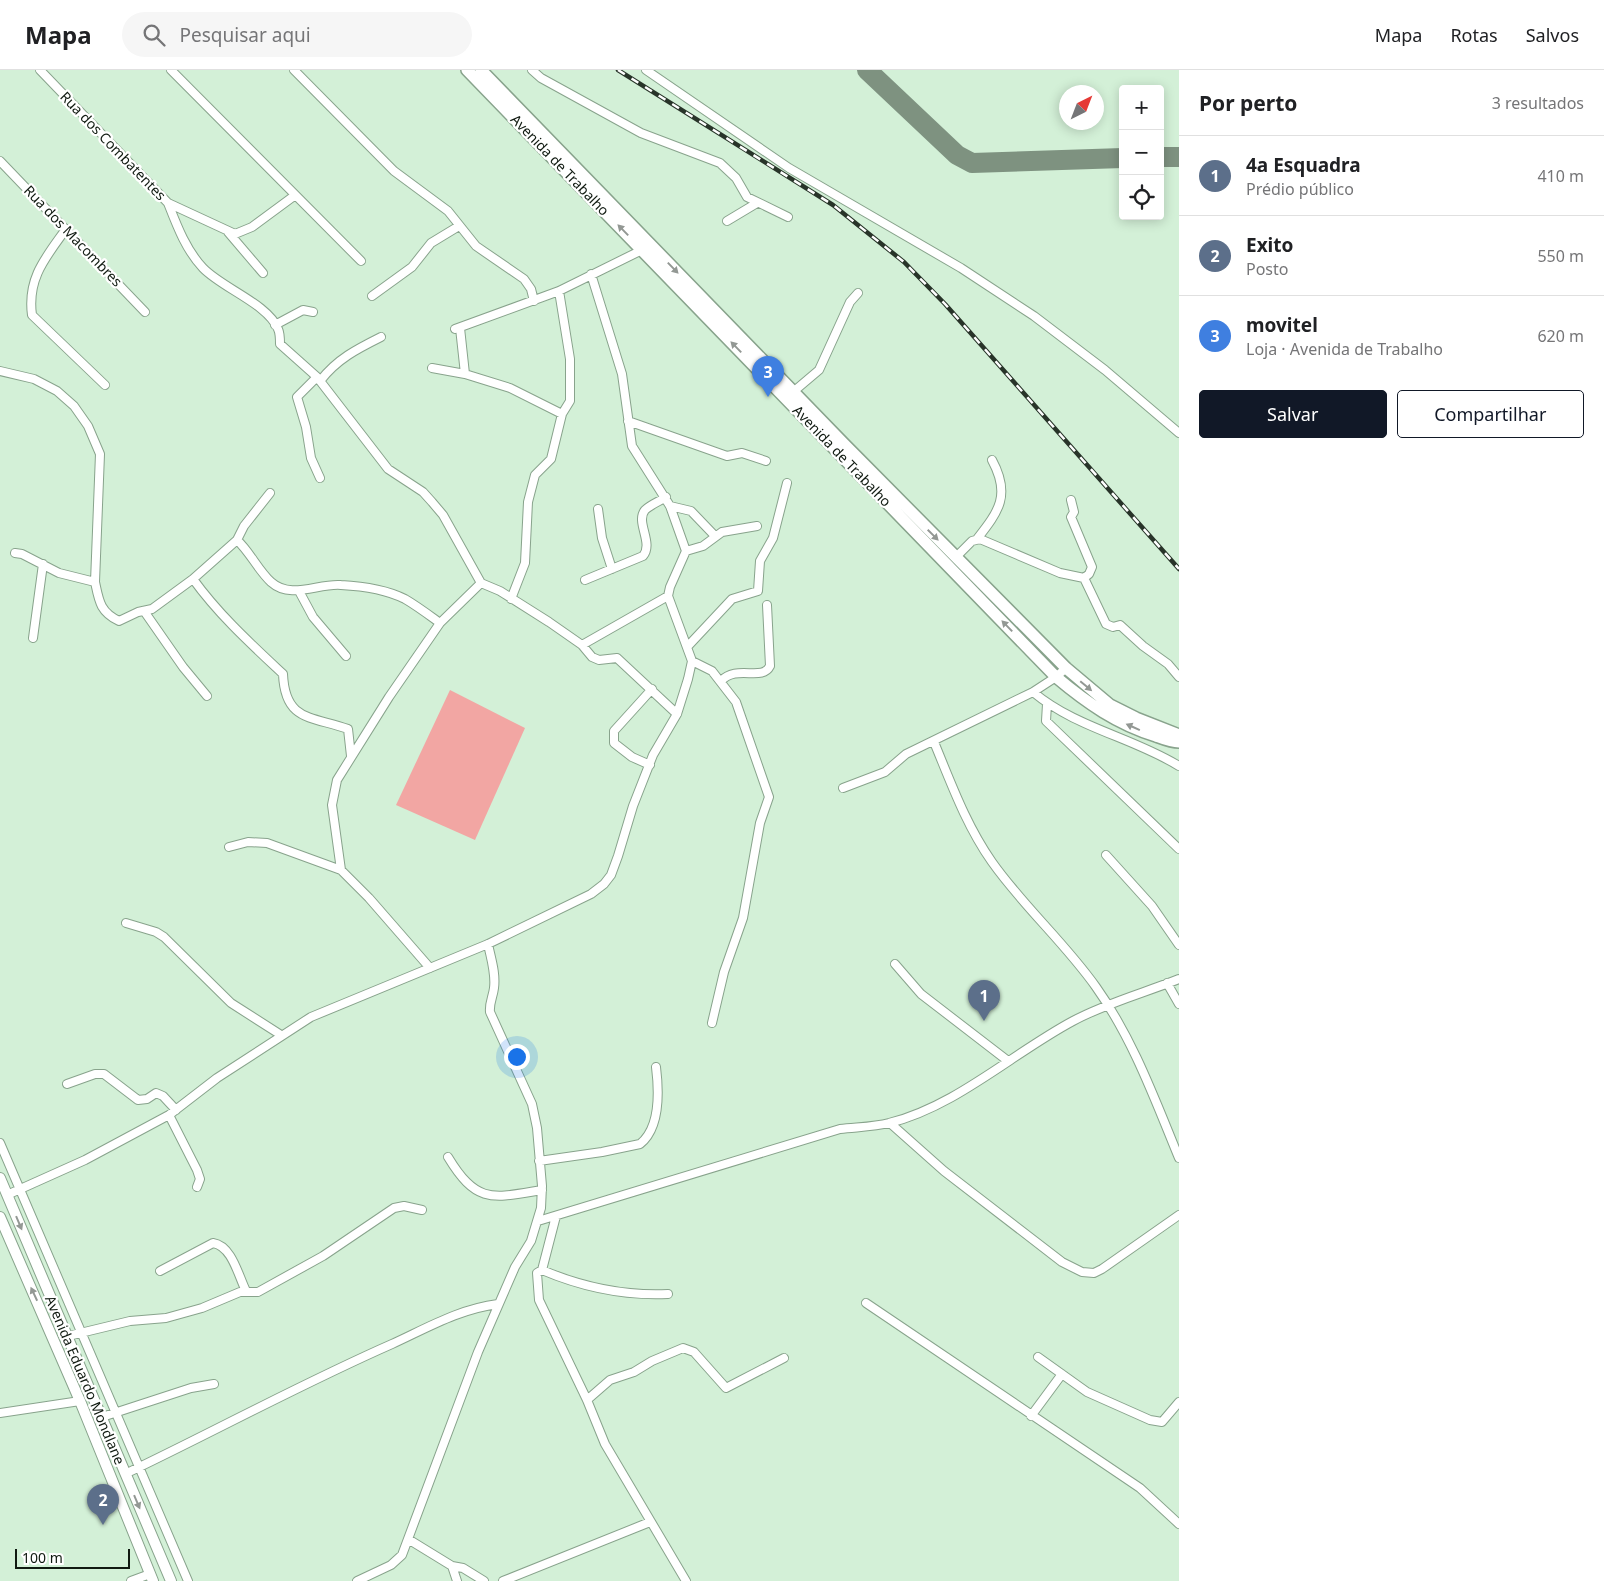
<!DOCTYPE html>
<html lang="pt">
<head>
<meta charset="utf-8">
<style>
	:root { --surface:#fff; --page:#f6f6f6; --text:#202124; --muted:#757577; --line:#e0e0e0; --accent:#111827 }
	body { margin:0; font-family:"Noto Sans",sans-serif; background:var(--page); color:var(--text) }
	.controls { position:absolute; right:15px; top:15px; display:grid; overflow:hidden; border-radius:5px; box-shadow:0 2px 12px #0003 }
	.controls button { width:45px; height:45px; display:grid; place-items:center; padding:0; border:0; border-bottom:1px solid var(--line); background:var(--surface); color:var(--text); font:25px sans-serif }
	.compass { position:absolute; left:1059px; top:15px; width:45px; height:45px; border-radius:50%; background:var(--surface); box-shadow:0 2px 12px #0003; rotate:42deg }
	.scale { position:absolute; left:15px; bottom:12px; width:115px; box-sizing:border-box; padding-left:5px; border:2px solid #101a11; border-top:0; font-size:14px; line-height:18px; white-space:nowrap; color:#101a11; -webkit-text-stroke:4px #fff; paint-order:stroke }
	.you { position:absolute; left:516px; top:986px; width:18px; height:18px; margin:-12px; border:4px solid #fff; border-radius:50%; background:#1a73e8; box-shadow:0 0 0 8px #1a73e833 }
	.badge { display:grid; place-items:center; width:32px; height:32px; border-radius:50%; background:var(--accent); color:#fff; font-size:16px; font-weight:700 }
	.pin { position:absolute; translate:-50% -41px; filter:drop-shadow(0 1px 2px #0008) }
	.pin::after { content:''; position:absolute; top:26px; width:18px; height:15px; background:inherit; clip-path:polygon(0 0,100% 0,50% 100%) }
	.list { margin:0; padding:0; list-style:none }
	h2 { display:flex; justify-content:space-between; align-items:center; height:65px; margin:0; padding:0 20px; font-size:21px }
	h2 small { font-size:16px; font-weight:400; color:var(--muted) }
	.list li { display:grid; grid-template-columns:32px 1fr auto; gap:15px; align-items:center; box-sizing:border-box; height:80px; padding:0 20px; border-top:1px solid var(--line) }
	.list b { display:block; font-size:19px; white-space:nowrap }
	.list p { margin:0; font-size:16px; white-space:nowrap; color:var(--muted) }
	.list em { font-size:16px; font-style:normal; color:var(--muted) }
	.actions { display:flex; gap:10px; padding:15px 20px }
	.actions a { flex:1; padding:11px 0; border:1px solid var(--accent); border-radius:5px; text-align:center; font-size:18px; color:var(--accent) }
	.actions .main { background:var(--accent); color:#fff }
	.icon { flex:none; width:28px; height:28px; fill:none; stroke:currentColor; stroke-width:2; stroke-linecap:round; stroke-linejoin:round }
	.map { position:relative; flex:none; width:1179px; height:1511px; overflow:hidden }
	header { display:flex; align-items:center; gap:30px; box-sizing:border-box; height:70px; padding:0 25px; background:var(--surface); border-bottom:1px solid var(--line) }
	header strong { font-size:24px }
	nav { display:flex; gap:28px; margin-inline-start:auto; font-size:18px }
	.search { width:350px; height:45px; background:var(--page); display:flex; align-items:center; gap:12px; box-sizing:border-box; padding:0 18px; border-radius:28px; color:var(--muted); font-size:19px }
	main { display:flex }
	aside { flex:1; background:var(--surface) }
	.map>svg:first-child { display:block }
	.green { fill:#f2a6a3 }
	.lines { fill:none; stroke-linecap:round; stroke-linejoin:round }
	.taxiway { stroke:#7e9280; stroke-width:20 }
	.minor-casing { stroke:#88a38c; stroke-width:10 }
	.major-casing { stroke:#88a38c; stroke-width:12 }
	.highway-casing { stroke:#88a38c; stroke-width:14 }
	.minor { stroke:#fff; stroke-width:8 }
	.major { stroke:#fff; stroke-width:10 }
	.highway { stroke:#fff; stroke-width:11 }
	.rail-casing { stroke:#283429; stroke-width:4.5 }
	.rail { stroke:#fff; stroke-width:2.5; stroke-dasharray:8; stroke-linecap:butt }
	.oneway { fill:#939894 }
	.labels { text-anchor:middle; stroke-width:4.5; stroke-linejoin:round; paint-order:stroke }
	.street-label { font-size:14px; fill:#101a11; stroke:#fff }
</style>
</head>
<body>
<header>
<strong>Mapa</strong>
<div class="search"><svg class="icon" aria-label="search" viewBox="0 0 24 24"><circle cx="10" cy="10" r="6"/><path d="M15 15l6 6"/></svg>Pesquisar aqui</div>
<nav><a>Mapa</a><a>Rotas</a><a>Salvos</a></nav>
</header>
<main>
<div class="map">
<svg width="1179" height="1511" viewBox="0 0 1179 1511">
	<rect width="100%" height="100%" fill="#d3f0d7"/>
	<path class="green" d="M450 620 525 658 475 770 396 735Z"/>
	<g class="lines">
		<path class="taxiway" d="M867 0 957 85 972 93 1123 88
			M1160 87H1179"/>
		<g class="minor-casing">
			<path id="minor" d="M40 0 168 133C177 156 186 180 203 198 222 218 268 234 278 259 280 263 280 270 280 274L317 307 388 399 423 422 432 432 443 445 481 513 500 521 549 552 582 575 592 587 599 590 617 588 677 644
				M171 0 361 191
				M294 0 394 101 448 141 476 176 524 209 531 219 534 231
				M532 0 541 8 641 63 720 93 736 108 747 127 788 147
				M646 0 789 98 961 198 1034 246 1105 300 1179 363
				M0 91 145 242
				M168 133 235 164 252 157 294 126
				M727 151 757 133
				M66 159C46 187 27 208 32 245L105 315
				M228 162 263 203
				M372 226 412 197 431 173 459 156
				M275 255 303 240 313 242
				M460 258 465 304 510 318 562 344
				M455 259 559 221 644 179
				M432 298 465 304
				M0 301 34 309 57 321 74 336 88 356 100 384 95 512C99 531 100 542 119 551L138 542 152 539 193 509 237 470C250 482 258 500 271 512 291 530 318 513 341 515 361 516 387 520 405 529 417 536 429 545 440 553
				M317 307 297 327 306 357 311 388 320 408
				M320 311C337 289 357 279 381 267
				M793 322 819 300 850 232 858 223
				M628 351 727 386 742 383 766 391
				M1071 430 1074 442 1071 447 1092 497 1089 504 1084 508
				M670 436 691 441 715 466
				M598 439 602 468 612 499
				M977 469C999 441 1011 425 992 390
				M237 470 244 456 270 423
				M686 481 703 476 722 462 757 456
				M15 483 22 484 59 503 95 512
				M956 487 972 471 980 469 1060 503 1084 508 1106 554 1113 557 1120 555 1143 576 1168 594 1179 607
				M193 509C219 545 251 574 283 604 285 652 312 646 348 659L351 686
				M585 510 643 486C654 473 635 452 645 440 650 435 660 431 666 427
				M299 521 313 547 346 586
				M511 529 525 493 528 432 535 405 551 389 562 344 570 331V289L559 221
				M144 541 183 597 207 626
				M33 568 43 494
				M582 575 668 526
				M688 576 732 529 758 521 760 491 773 468 787 413
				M692 591 712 601 736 632 769 727 760 753 743 848 724 902 712 953
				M721 611C737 594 762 612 770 596L767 535
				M1033 622C1076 658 1132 667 1179 696
				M1047 634 1046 651 1179 779
				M934 672C951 713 966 755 992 792 1023 836 1065 873 1096 917 1133 969 1155 1030 1179 1088
				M650 695 632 687 614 673V661L652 619
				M843 718 885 702 906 684 1033 622 1056 607 1066 598
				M229 777 248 772 267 773 341 800 369 828 430 898
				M1106 785 1152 836 1179 875
				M341 800 332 735 337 710 389 627 440 553 481 513
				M126 853 156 862 164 867 231 933 281 965
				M895 894 921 924 1008 991
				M1167 913 1179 934
				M67 1014 95 1004H104L138 1030 147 1029 156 1023 163 1026 176 1040
				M169 1045 197 1100 200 1109 197 1117
				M890 1053 944 1101 1062 1192 1082 1202 1094 1203 1102 1199 1179 1145
				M0 1073 188 1511
				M448 1087C477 1135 493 1128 542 1120
				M539 1091 602 1082 640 1074C660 1058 659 1021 656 997
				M7 1125 85 1090 169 1045 217 1008 311 947 488 874 591 824 604 814 611 805 618 786 633 736 653 685 677 644 688 609 692 591 668 526 670 517 686 481 670 436 632 376 622 304 591 204
				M556 1146 542 1200 537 1203 539 1230 587 1330 605 1374 686 1511
				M538 1151 840 1059C856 1057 874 1057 889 1053 955 1037 1013 983 1073 951 1106 933 1144 923 1179 909
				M542 1200C582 1217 625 1226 668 1224
				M160 1201 213 1173C232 1176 238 1205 246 1221
				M866 1233 1140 1418 1179 1454
				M68 1266 130 1251 166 1248 202 1238 240 1222H258L323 1186 394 1138 404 1136 422 1140
				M1038 1287 1087 1322 1150 1350 1162 1352 1179 1332
				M587 1330 610 1310 634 1302 652 1291 683 1278 694 1282 726 1318 784 1288
				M0 1343 80 1331
				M1031 1346 1062 1304
				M102 1347 191 1318 214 1314
				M125 1404C215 1361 301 1314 392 1274 427 1258 459 1239 498 1234
				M408 1469 452 1496 457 1511
				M452 1496 463 1498 484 1511
				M131 1511 150 1504
				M357 1511 391 1495 402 1485 478 1282 515 1197 531 1171 541 1138 542 1116 537 1058 532 1034 490 942C489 933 493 927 494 918 496 903 491 889 488 874
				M503 1511 650 1452"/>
		</g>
		<g class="major-casing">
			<path id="major" d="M0 1108 171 1511
				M0 1147 80 1331 153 1511"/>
		</g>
		<g class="highway-casing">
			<path id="highway" d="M467 0 1056 607C1087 633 1117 654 1156 666 1164 669 1171 672 1179 672
				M481 0 844 374 1066 598 1110 635 1136 648 1179 665"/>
		</g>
		<use href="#minor" class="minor"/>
		<use href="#major" class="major"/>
		<use href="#highway" class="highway"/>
		<g class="rail-casing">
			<path id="rail" d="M618 0 833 135 904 192 945 234 1179 499"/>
		</g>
		<use href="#rail" class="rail"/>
	</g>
	<defs><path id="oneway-solid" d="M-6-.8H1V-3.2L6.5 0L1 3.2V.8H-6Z" transform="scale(1.25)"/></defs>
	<g class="oneway">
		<use href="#oneway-solid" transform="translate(623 160) rotate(-134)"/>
		<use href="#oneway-solid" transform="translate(673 198) rotate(46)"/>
		<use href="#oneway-solid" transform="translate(736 277) rotate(-134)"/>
		<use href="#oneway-solid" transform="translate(933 465) rotate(45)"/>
		<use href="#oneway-solid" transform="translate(1007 556) rotate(-134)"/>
		<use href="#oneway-solid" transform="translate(1086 616) rotate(40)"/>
		<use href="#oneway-solid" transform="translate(1133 657) rotate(-156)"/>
		<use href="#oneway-solid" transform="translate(19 1153) rotate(67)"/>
		<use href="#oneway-solid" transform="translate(34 1224) rotate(-115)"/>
		<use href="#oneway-solid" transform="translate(137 1432) rotate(67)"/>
	</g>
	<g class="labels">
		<g class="street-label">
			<text transform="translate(113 76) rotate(46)" y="5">Rua dos Combatentes</text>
			<text transform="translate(560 95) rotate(46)" y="5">Avenida de Trabalho</text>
			<text transform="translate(73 166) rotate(46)" y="5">Rua dos Macombres</text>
			<text transform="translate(842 386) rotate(46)" y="5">Avenida de Trabalho</text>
			<text transform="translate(85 1310) rotate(67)" y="5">Avenida Eduardo Mondlane</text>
		</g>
	</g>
</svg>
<div class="controls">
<button>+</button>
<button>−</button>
<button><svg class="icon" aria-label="locate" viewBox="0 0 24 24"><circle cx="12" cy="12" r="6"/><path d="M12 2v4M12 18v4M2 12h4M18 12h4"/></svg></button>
</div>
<svg class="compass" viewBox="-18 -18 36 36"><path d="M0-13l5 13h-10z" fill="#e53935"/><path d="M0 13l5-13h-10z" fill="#757577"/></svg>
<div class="scale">100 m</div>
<div class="you"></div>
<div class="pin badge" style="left:984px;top:951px;background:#5c6f8a">1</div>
<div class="pin badge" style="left:103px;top:1455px;background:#5c6f8a">2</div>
<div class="pin badge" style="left:768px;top:327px;background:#3f7fe0">3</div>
</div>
<aside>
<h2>Por perto<small>3 resultados</small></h2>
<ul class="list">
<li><span class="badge" style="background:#5c6f8a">1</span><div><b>4a Esquadra</b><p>Prédio público</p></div><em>410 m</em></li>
<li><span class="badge" style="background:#5c6f8a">2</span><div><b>Exito</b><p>Posto</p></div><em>550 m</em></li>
<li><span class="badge" style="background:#3f7fe0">3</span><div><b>movitel</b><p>Loja · Avenida de Trabalho</p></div><em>620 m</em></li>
</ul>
<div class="actions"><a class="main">Salvar</a><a>Compartilhar</a></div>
</aside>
</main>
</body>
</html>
